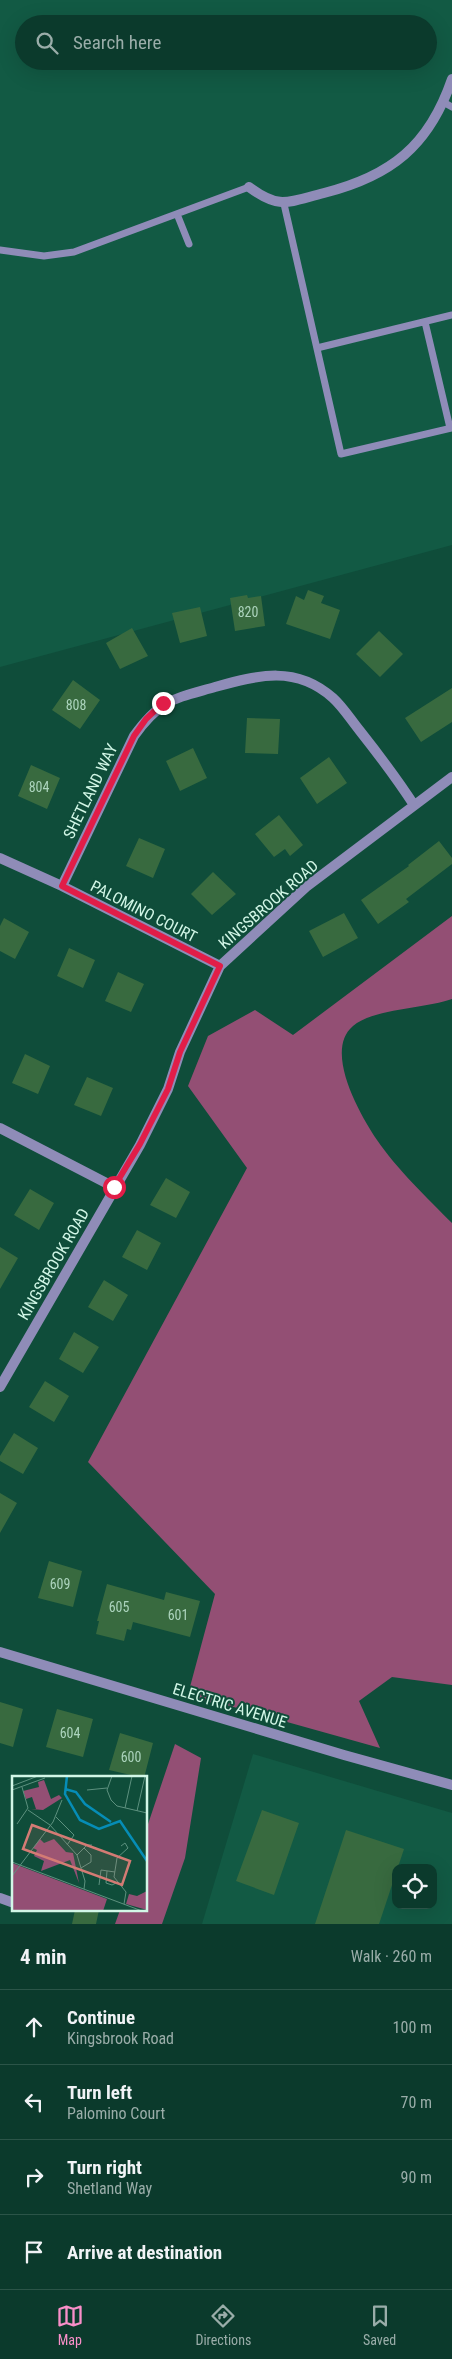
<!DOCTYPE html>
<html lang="en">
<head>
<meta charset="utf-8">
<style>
	:root { --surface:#0b3a2c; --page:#144134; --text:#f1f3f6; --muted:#9aada9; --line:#2b5448; --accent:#f98fc9 }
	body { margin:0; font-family:"Roboto Condensed",sans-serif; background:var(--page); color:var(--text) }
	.controls { position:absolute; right:15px; bottom:15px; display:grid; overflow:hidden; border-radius:10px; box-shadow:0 5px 20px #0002 }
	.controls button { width:45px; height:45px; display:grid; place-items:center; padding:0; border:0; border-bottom:1px solid var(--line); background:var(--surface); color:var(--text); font:25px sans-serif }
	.stop { position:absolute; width:15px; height:15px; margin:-11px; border:4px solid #e11d48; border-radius:50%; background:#fff }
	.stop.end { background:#e11d48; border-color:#fff; box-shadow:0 1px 5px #0008 }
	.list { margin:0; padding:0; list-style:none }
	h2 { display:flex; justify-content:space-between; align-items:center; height:65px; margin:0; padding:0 20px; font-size:21px }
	h2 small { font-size:16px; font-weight:400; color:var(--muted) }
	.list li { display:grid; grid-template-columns:32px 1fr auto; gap:15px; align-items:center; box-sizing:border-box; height:75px; padding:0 20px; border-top:1px solid var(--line) }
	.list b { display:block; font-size:19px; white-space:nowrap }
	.list p { margin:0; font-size:16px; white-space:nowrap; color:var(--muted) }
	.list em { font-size:16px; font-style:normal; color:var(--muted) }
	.icon { flex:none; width:28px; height:28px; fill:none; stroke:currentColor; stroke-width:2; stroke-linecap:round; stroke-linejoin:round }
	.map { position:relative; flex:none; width:452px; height:1924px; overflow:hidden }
	.search { position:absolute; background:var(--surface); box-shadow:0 5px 20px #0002; left:15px; right:15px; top:15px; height:55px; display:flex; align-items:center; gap:12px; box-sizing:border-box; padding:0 18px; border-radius:28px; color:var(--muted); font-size:19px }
	.sheet { height:365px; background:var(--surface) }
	nav { display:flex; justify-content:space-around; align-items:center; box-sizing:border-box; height:70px; border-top:1px solid var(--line); background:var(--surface); font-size:14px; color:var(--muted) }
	nav a { display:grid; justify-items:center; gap:2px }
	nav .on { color:var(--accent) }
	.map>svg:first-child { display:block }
	.built { fill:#125a44; fill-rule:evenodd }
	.green { fill:#934f74 }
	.building { fill:#386a3f }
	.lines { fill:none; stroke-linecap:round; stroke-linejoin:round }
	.service { stroke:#8f8cb8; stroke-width:7 }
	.minor { stroke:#8f8cb8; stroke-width:10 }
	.route { stroke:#e11d48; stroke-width:6 }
	.labels { text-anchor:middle; stroke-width:4; stroke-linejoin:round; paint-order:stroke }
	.number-label { font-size:14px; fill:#acd4bd }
	.street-label { font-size:16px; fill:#d2f7e7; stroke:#0f4d3a }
	.inset-river { fill:none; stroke:#068db6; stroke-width:2.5 }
	.inset-road { fill:none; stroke:#5d917f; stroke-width:1 }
	.view { fill:#d47b74; fill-opacity:0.15; stroke:#d47b74; stroke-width:2.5 }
	.inset-edge { fill:none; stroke:#d2f7e7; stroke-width:2.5 }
</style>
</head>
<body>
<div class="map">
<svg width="452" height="1924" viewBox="0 0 452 1924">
	<rect width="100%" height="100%" fill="#0f4d3a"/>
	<path class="built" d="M0 0H452V545L0 667ZM24 24H428V61H24Z
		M253 1754 452 1813V1924H202ZM396 1868H433V1905H396Z"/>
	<path class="green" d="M452 916V999C427 1008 372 1009 353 1026 323 1051 361 1116 377 1140 396 1168 428 1199 452 1223V1685L392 1677 359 1701 380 1748 230 1706 187 1698 215 1594 88 1462 247 1168 188 1086 208 1036 255 1010 293 1035Z
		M175 1744 201 1758 185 1858 162 1924H115L120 1910H146V1830Z"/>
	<path class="building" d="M308 590 324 596 321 603 340 610 330 639 286 624 296 596 304 600Z
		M247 595 248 598 261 596 265 626 235 631 230 598Z
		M200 607 207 636 180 643 172 613Z
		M132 628 148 656 120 669 106 643Z
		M379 631 403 654 380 677 356 654Z
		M73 680 100 700 80 729 52 710Z
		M452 688V722L421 742 405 718Z
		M247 718 280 719 278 754 245 753Z
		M193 748 207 778 180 791 166 761Z
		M329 757 347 783 317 804 300 778Z
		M31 765 60 778 47 809 18 796Z
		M279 815 303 845 290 856 285 849 274 857 255 834Z
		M139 838 165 849 153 878 126 866Z
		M439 841 452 858V864L406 899 409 902 378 924 361 900 409 866 408 865Z
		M213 872 236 894 212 915 191 894Z
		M344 913 358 938 323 957 309 931Z
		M4 918 29 932 15 959 0 951V926Z
		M69 948 95 960 83 988 57 976Z
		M118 972 144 984 131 1012 105 1001Z
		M25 1054 50 1066 38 1094 12 1083Z
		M87 1077 113 1088 101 1116 74 1105Z
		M166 1178 190 1192 176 1218 150 1205Z
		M30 1189 54 1203 39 1230 14 1215Z
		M137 1230 161 1243 147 1270 122 1257Z
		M0 1247 18 1258 0 1289Z
		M104 1280 128 1295 113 1321 88 1307Z
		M74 1332 99 1347 83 1373 59 1359Z
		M45 1381 69 1396 54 1422 29 1407Z
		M14 1433 38 1448 23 1474 0 1461V1456Z
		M0 1493 17 1503 0 1533Z
		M49 1561 82 1571 73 1607 38 1598Z
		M107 1584 164 1600 166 1592 200 1601 190 1637 133 1622 131 1630 127 1629 124 1641 96 1634 99 1621H97Z
		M0 1702 23 1709 13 1747 0 1743Z
		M57 1709 93 1719 83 1757 46 1747Z
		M120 1733 153 1743 144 1778 109 1770Z
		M262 1810 299 1823 274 1895 236 1881Z
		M346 1830 404 1849 379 1924H315Z
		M75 1910H99L96 1924H72Z"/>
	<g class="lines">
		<path class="service" d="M443 102 452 107
			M284 204 341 454 452 428
			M177 214 189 244
			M0 250 44 256 74 252 249 187
			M425 322 450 428
			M317 348 452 315"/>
		<path class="minor" d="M249 187C280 210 288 202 324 193 391 176 429 146 452 79
			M0 858 62 886 220 966
			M62 886 134 736C161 699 173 699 215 687 259 675 296 665 333 698 343 707 351 720 360 731 379 755 397 779 414 805
			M0 1128 114 1187
			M0 1387 140 1145 168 1089 180 1052 220 966 306 887 452 777
			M0 1652 344 1755 452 1785
			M0 1898 14 1903"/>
	</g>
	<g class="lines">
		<path class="route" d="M114 1187 140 1144 168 1089 180 1052 220 966 62 886 134 736 146 719 163 703"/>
	</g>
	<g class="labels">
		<g class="number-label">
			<text x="248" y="617">820</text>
			<text x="76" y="710">808</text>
			<text x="39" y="792">804</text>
			<text x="60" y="1589">609</text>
			<text x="119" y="1612">605</text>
			<text x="178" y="1620">601</text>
			<text x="70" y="1738">604</text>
			<text x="131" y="1762">600</text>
		</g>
		<g class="street-label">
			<text transform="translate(90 791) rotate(-64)" y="6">SHETLAND WAY</text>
			<text transform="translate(268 904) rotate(-41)" y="6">KINGSBROOK ROAD</text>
			<text transform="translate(144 911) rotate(27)" y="6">PALOMINO COURT</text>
			<text transform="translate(53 1264) rotate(-60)" y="6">KINGSBROOK ROAD</text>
			<text transform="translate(230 1705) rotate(17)" y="6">ELECTRIC AVENUE</text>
		</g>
	</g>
	<g transform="translate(12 1776)">
		<rect width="135" height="135" fill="#0f4d3a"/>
		<path d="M32 4 39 23 47 19 50 22 31 34 19 33H24L20 21 14 23 11 15 27 11 26 6ZM28 63 32 67 42 63 54 76 61 77 67 107 58 84 29 95 32 85 22 80 25 74 21 72ZM0 87 95 123 91 135H0ZM135 115V134L114 128 117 118 125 120Z" fill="#934f74"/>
		<path class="inset-river" d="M55 0 53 18 68 44 87 53 108 45 135 85M53 13 64 16 73 28 99 46"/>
		<path class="inset-road" d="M100 0 95 14 99 24 105 30 135 37M0 10 26 0M0 14 33 2M75 14 95 12M113 32 120 0M16 34 38 49 65 79 73 105 72 113M125 35 133 0M44 41 62 59 55 69M5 48 16 32 10 11M135 66V44M109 70 113 67 116 72 105 82 102 101 114 116 112 128M65 79 75 69H80M0 86 130 135M69 92 79 86V79L72 72M95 95 94 107 100 109 104 107M0 100 41 46 50 24M87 109 89 94 103 96"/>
		<path class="view" d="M20 49 118 85 110 109 11 73Z"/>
		<rect width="135" height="135" class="inset-edge"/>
	</g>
</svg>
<div class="controls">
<button><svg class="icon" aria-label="locate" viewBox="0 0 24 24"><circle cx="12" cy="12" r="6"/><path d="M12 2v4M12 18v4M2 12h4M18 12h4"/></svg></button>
</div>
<div class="stop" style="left:114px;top:1187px"></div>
<div class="stop end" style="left:163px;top:703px"></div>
<div class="search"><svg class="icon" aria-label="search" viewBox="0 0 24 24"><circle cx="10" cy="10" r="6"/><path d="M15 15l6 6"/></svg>Search here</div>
</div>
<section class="sheet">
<h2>4 min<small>Walk · 260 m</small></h2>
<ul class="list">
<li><svg class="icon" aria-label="ahead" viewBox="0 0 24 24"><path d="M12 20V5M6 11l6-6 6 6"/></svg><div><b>Continue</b><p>Kingsbrook Road</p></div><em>100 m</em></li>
<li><svg class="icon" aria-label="left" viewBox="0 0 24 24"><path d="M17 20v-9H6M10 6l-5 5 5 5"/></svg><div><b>Turn left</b><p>Palomino Court</p></div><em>70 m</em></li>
<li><svg class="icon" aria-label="right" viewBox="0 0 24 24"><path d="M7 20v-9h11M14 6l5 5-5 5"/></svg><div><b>Turn right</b><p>Shetland Way</p></div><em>90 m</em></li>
<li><svg class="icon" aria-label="arrive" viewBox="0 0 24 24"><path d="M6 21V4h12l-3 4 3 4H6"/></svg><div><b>Arrive at destination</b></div></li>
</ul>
</section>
<nav>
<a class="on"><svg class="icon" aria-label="map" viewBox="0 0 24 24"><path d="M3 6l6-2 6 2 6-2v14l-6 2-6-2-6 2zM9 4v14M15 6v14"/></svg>Map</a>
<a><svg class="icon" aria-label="directions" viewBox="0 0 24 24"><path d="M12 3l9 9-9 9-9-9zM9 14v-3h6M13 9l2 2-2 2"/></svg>Directions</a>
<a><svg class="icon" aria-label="saved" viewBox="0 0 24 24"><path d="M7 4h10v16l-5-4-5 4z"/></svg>Saved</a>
</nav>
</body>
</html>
